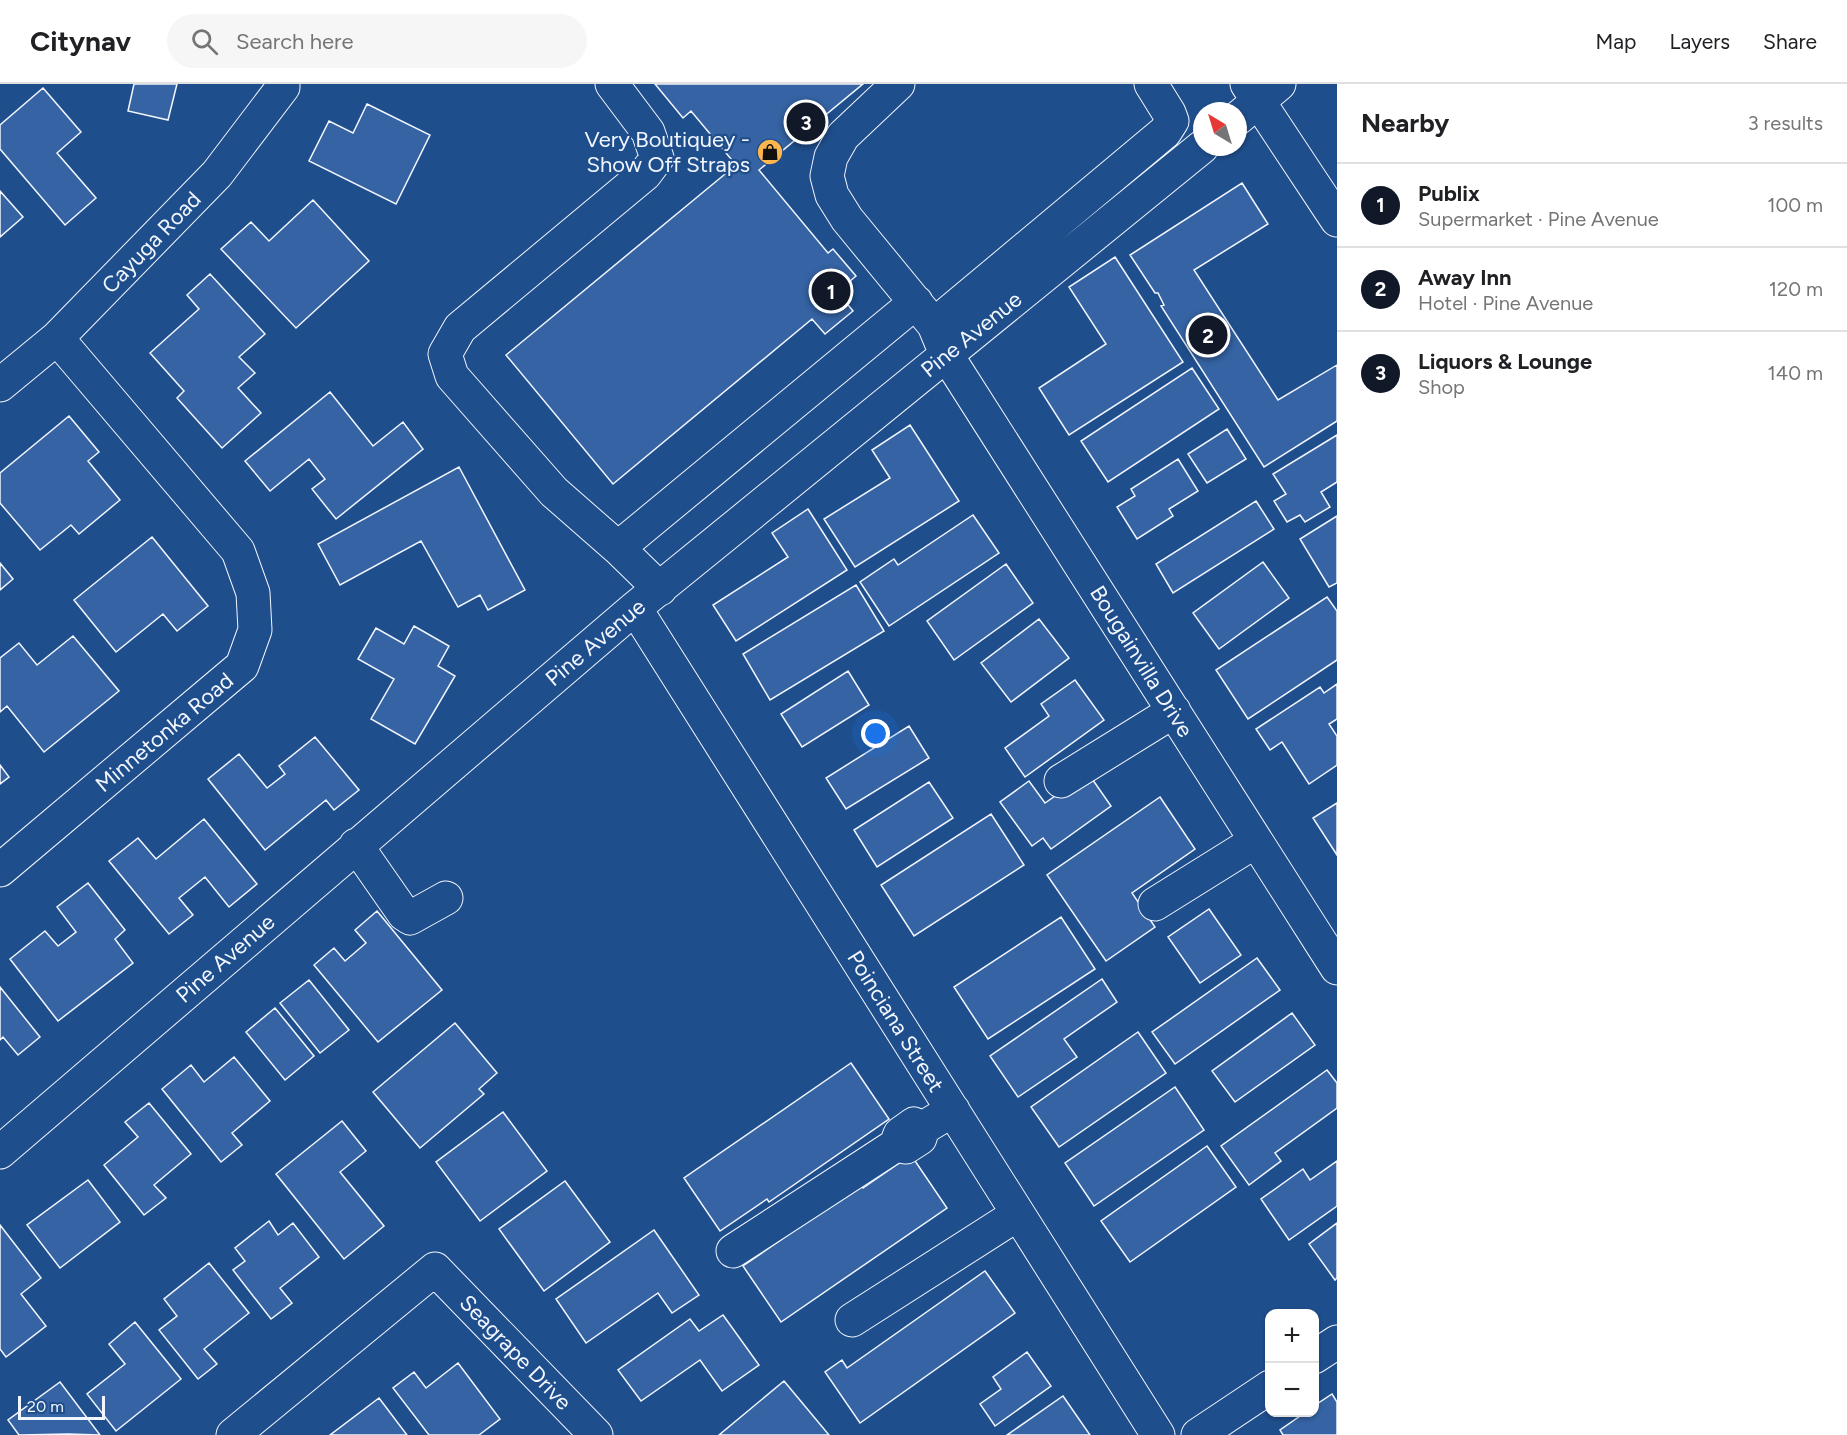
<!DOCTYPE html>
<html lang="en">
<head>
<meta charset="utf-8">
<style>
	:root { --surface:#fff; --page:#f6f6f6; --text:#202124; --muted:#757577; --line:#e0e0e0; --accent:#111827 }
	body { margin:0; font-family:Figtree,sans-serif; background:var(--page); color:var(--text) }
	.controls { position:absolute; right:18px; bottom:18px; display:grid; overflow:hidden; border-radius:12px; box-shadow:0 2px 4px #0004 }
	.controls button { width:54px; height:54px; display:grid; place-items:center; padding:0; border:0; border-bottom:2px solid var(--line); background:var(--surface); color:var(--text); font:30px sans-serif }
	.compass { position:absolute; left:1193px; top:18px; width:54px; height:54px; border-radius:50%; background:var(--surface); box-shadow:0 2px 4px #0004; rotate:322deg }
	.scale { position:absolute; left:18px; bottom:15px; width:87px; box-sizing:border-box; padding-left:6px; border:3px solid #f2f6ff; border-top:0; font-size:16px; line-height:21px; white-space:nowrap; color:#f2f6ff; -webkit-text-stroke:4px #1f4e8c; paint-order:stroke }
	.you { position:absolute; left:876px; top:650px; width:21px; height:21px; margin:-15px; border:4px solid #fff; border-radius:50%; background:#1a73e8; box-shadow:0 0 0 9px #1a73e833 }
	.badge { display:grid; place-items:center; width:39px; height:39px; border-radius:50%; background:var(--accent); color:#fff; font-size:20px; font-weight:700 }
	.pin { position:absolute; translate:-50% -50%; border:3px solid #fff; box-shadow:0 2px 6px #0006 }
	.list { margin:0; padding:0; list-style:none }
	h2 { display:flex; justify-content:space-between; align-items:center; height:78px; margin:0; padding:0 24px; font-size:26px }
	h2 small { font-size:20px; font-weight:400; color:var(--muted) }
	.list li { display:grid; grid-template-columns:39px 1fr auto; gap:18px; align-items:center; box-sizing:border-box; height:84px; padding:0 24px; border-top:2px solid var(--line) }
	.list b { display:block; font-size:22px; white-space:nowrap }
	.list p { margin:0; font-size:20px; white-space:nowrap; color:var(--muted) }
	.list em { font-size:20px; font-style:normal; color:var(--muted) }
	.icon { flex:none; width:33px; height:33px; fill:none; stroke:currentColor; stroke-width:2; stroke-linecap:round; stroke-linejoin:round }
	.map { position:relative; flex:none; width:1337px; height:1351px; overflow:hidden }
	header { display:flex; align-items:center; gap:36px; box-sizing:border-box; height:84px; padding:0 30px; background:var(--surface); border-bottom:2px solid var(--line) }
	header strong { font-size:28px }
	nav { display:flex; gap:33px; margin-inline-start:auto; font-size:21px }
	.search { width:420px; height:54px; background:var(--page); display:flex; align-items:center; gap:15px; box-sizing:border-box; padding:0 21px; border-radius:33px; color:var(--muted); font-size:22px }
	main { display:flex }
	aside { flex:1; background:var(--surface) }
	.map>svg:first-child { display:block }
	.building { fill:#3563a3; stroke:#f2f6ff; stroke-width:1.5 }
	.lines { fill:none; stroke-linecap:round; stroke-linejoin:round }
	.minor-casing { stroke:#f2f6ff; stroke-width:35 }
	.major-casing { stroke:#f2f6ff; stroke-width:35 }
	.minor { stroke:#1f4e8c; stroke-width:33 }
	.major { stroke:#1f4e8c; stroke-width:33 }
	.labels { text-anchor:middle; stroke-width:4.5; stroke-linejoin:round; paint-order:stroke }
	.poi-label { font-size:22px; fill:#f2f6ff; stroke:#1f4e8c; text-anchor:end }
	.street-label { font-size:22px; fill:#f2f6ff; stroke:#1f4e8c }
</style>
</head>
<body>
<header>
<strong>Citynav</strong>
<div class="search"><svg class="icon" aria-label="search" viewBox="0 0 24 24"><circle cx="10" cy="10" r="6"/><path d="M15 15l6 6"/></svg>Search here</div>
<nav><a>Map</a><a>Layers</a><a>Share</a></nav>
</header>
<main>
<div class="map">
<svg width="1337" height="1351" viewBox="0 0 1337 1351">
	<rect width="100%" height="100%" fill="#1f4e8c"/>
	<path class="building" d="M134 0H177L168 36 128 27Z
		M655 0H863L759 86 828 169 833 165 856 192 841 205 840 211 853 227 825 250 812 235 613 400 506 271 736 81 691 27 683 34Z
		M43 4 81 48 57 69 96 114 65 141 0 65V41Z
		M367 20 430 51 396 120 309 77 329 37 353 49Z
		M1242 99 1268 140 1194 186 1278 316 1337 281V337L1264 383 1161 222 1164 221 1158 209H1155L1130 171Z
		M0 107 23 133 0 153Z
		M313 116 369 177 296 244 221 165 251 138 269 157Z
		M1115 173 1183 278 1069 351 1039 304 1106 260 1069 203Z
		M210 190 265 250 239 273 255 289 238 304 261 329 222 364 177 314 184 307 150 269 199 225 187 211Z
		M1192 284 1219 325 1108 398 1081 357Z
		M330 308 373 362 403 338 423 365 336 435 312 405 325 395 309 375 270 407 245 377Z
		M69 332 99 368 88 377 120 416 79 450 71 441 40 466 0 419V389Z
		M910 341 959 417 855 483 824 435 890 394 872 366Z
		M1227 345 1246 375 1207 399 1188 370Z
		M1337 351V398L1321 408 1330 423 1305 438 1300 431 1287 438 1274 417 1286 410 1273 390Z
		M1178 375 1198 407 1169 425 1173 432 1137 455 1117 423 1135 412 1131 405Z
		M459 383 525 506 488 526 480 511 458 523 421 457 340 501 318 460Z
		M1256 417 1274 445 1173 509 1156 480Z
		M808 425 847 486 736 557 713 521 788 473 772 449Z
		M973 431 999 469 889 542 860 498 894 475 898 481Z
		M1337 432V499L1329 503 1300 455Z
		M152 453 208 522 177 547 163 530 116 568 74 516Z
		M1263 478 1289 514 1219 565 1193 529Z
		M0 479 13 495 0 506Z
		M1006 480 1033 519 954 576 927 537Z
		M856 501 884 547 770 616 743 570Z
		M1327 513 1337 527V576L1248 635 1216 586Z
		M1039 535 1069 574 1011 618 981 579Z
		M414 542 449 562 438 582 455 592 415 660 371 635 394 595 358 575 376 544 404 560Z
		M73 552 119 607 44 668 7 622 0 628V574L19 559 37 581Z
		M848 587 869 621 802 663 781 630Z
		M1075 596 1104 636 1025 693 1005 664 1049 632 1041 620Z
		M1337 600V635L1329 640 1337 652V681L1309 700 1282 658 1270 666 1256 645 1320 603 1324 609Z
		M909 642 929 674 846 725 826 694Z
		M315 653 359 706 334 726 326 716 265 766 208 695 239 670 267 704 285 690 279 682Z
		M0 681 9 693 0 700Z
		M1088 689 1111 722 1051 765 1043 754 1032 762 1000 718 1029 697 1045 719Z
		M929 698 953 734 877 783 854 746Z
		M1160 713 1195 765 1132 809 1155 843 1106 877 1047 791Z
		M1337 719V771L1313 734Z
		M991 730 1024 781 914 852 881 801Z
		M204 735 257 800 229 823 205 793 179 814 193 831 169 850 109 777 138 754 156 775Z
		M88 799 125 846 115 855 133 879 58 937 10 875 45 847 58 862 76 848 57 823Z
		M1209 825 1241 871 1200 899 1168 853Z
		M377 827 442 906 378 958 314 881 334 864 345 877 366 859 355 846Z
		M1061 833 1095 885 988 955 954 903Z
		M1257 874 1280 906 1175 980 1152 948Z
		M1102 895 1117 918 1064 955 1077 973 1018 1013 990 972Z
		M309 896 349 946 320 969 280 919Z
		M0 903 40 953 18 971 3 953 0 956Z
		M275 924 314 972 285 996 246 948Z
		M1292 929 1315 961 1235 1018 1212 987Z
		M455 939 497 989 479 1005 484 1010 420 1064 373 1008Z
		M1138 948 1166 989 1059 1063 1031 1023Z
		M234 973 270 1017 232 1049 242 1061 221 1078 162 1005 191 981 204 998Z
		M851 979 889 1035 769 1118 767 1115 720 1147 684 1094Z
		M1327 986 1337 999V1024L1275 1069 1281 1077 1249 1101 1221 1062Z
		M1175 1003 1204 1046 1094 1122 1065 1079Z
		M149 1019 191 1070 154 1101 166 1114 144 1131 104 1081 138 1053 125 1038Z
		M503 1028 547 1087 480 1137 436 1078Z
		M342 1037 366 1067 340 1088 384 1142 344 1175 276 1090Z
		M1207 1062 1236 1103 1130 1178 1101 1137Z
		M911 1071 947 1124 781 1238 743 1182 861 1101 863 1104Z
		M1337 1077V1122L1289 1156 1261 1115 1303 1085 1310 1096Z
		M88 1096 120 1138 60 1184 27 1141Z
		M565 1097 610 1158 544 1207 499 1145Z
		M269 1137 278 1151 293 1139 319 1173 280 1204 292 1219 271 1235 233 1186 245 1177 235 1164Z
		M1337 1139V1194L1335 1196 1309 1160Z
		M0 1141 41 1194 21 1210 46 1242 6 1273 0 1265Z
		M654 1146 699 1211 672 1229 658 1209 586 1259 556 1215Z
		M209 1179 249 1229 204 1265 217 1280 198 1295 159 1246 177 1232 164 1215Z
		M985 1187 1015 1229 860 1339 825 1288 842 1276 847 1284Z
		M723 1231 759 1281 722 1307 700 1276 641 1317 618 1286 690 1235 699 1247Z
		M135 1238 181 1295 116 1347 87 1310 125 1280 109 1260Z
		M1027 1268 1051 1302 995 1342 980 1320 1001 1305 993 1293Z
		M458 1279 500 1335 479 1351H429L393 1304 414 1288 426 1304Z
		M784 1297 829 1351H719Z
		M60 1298 100 1351 68 1350 19 1351 8 1336Z
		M1332 1310 1337 1318V1351H1283L1280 1346 1306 1328H1314V1322Z
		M1063 1312 1090 1351H1007Z
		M379 1314 407 1351H330Z"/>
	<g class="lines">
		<g class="minor-casing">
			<path id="minor" d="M612 0 648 48 657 74 645 90 460 244 445 270 452 292 554 408 618 464 660 505
				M898 0 843 52 831 73 827 92 832 111 847 135 934 241 946 270 1337 884
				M1238 34 1279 0
				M934 241 1165 48 1172 37 1169 29 1151 0
				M0 301 57 254 217 90 283 3V0
				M618 464 916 218
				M635 524 1158 1351
				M1061 697 1174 627
				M356 761 404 830 410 834 446 814
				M0 786 242 582 255 546 253 509 238 467 57 254
				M1155 820 1256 757
				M923 1044 914 1040 900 1050 896 1061 906 1063 920 1054 923 1044 953 1026
				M0 1068 635 524 1202 63
				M733 1167 896 1061
				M852 1236 1018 1130
				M1314 1273 1337 1258
				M233 1351 435 1185 596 1351
				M1198 1351 1270 1303"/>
		</g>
		<g class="major-casing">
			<path id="major" d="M1247 0 1337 136"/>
		</g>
		<use href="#minor" class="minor"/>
		<use href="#major" class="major"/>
	</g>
	<defs>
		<g id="shop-disc" transform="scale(1.35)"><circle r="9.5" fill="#ffb74d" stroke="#1f4e8c"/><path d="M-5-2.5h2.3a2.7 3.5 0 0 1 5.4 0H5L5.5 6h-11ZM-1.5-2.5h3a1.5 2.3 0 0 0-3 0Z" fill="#111"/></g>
	</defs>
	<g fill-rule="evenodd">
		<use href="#shop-disc" x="770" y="68"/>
	</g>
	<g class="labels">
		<g class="poi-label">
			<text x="750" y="63">Very Boutiquey -<tspan x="750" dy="25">Show Off Straps</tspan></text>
		</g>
		<g class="street-label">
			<text transform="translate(151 158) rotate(-46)" y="8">Cayuga Road</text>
			<text transform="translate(971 250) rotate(-39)" y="8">Pine Avenue</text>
			<text transform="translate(595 558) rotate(-40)" y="8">Pine Avenue</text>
			<text transform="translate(1142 577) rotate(58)" y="8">Bougainvilla Drive</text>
			<text transform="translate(164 648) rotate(-40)" y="8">Minnetonka Road</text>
			<text transform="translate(225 874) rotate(-41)" y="8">Pine Avenue</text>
			<text transform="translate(896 937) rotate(58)" y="8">Poinciana Street</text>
			<text transform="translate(516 1268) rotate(46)" y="8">Seagrape Drive</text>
		</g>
	</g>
</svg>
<div class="controls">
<button>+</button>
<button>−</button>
</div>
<svg class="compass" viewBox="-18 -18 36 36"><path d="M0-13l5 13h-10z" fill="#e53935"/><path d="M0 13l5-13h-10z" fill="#757577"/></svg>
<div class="scale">20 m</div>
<div class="you"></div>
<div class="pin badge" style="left:831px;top:207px">1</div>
<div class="pin badge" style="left:1208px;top:251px">2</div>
<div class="pin badge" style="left:806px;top:38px">3</div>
</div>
<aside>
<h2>Nearby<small>3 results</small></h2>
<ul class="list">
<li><span class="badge">1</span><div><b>Publix</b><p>Supermarket · Pine Avenue</p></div><em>100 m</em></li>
<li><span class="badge">2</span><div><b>Away Inn</b><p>Hotel · Pine Avenue</p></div><em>120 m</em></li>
<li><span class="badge">3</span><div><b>Liquors &amp; Lounge</b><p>Shop</p></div><em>140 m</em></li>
</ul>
</aside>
</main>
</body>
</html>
